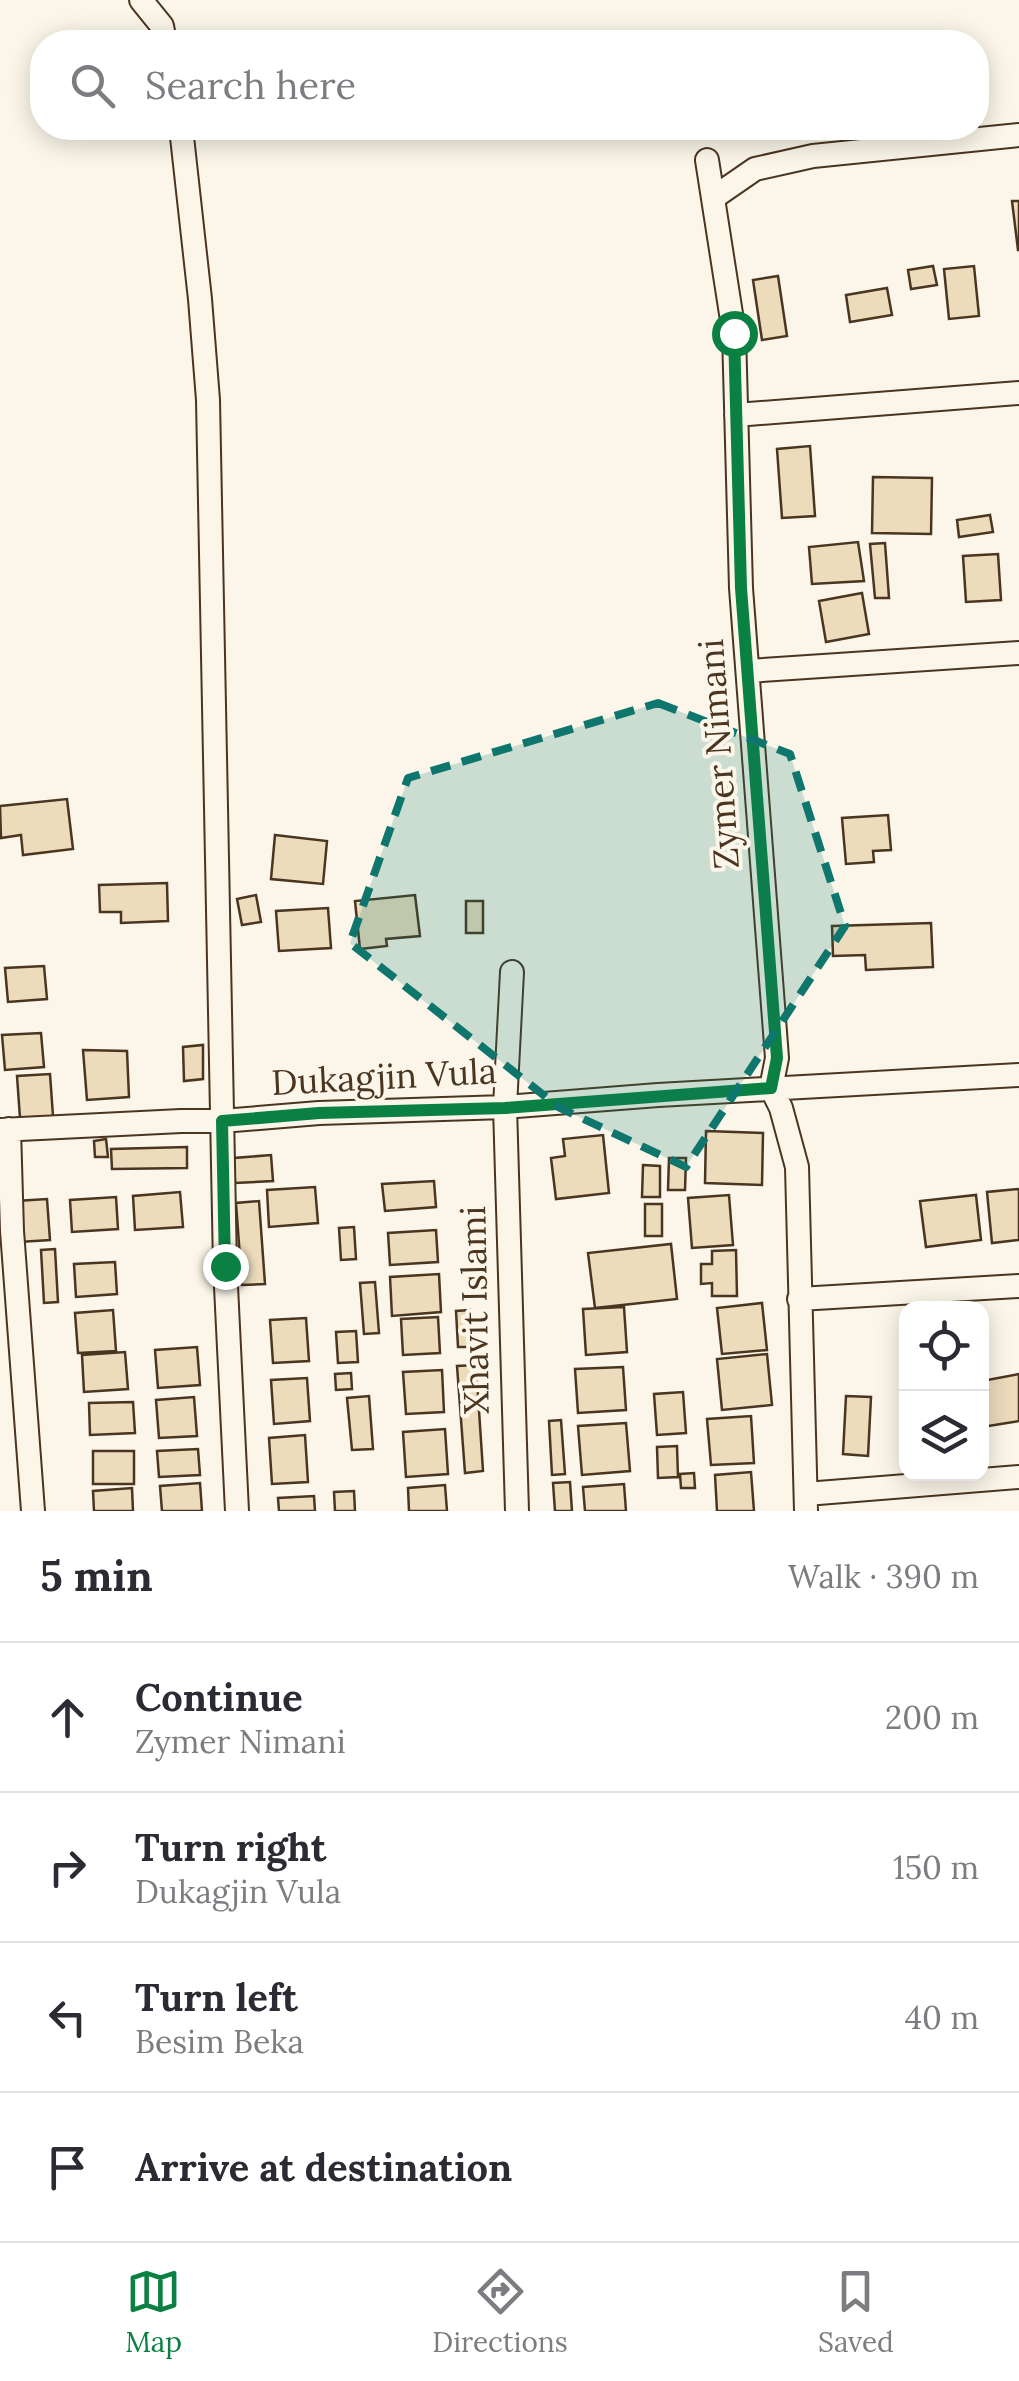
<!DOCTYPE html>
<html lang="en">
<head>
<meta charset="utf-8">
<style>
	:root { --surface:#fff; --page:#f2f2f3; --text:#2b2b33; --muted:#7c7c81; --line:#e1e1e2; --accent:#0b8043 }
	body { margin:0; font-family:Lora,serif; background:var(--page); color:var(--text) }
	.controls { position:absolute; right:30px; bottom:30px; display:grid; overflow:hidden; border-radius:20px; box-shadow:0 5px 25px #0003 }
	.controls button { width:90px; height:90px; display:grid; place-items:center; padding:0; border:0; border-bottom:2px solid var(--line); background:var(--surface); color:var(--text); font:50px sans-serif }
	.stop { position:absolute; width:30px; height:30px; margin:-22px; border:8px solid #0b8043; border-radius:50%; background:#fff }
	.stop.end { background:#0b8043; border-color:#fff; box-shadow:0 2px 10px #0008 }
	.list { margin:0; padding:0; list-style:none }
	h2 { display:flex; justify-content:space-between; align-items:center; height:130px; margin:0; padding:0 40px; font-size:42px }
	h2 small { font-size:32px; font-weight:400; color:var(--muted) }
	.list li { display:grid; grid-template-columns:65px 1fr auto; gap:30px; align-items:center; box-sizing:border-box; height:150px; padding:0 40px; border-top:2px solid var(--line) }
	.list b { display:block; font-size:38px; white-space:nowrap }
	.list p { margin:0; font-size:32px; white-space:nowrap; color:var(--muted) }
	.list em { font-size:32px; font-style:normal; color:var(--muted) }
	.icon { flex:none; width:55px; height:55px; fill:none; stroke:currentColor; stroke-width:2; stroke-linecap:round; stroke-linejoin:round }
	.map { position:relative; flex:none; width:1019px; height:1511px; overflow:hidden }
	.search { position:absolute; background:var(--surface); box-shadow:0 5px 25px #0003; left:30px; right:30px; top:30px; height:110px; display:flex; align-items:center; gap:25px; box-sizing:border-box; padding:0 35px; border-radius:40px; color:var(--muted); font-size:38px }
	.sheet { height:730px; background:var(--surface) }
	nav { display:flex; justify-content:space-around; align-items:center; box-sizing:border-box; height:140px; border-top:2px solid var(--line); background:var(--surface); font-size:28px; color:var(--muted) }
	nav a { display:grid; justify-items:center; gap:5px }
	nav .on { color:var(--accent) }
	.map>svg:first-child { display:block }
	.building { fill:#ecdcbc; stroke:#4a3520; stroke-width:2.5 }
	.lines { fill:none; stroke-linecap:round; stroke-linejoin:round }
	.minor-casing { stroke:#4a3520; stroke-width:26 }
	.minor { stroke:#fbf6e9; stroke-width:22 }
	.route { stroke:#0b8043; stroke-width:12 }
	.marked { fill:#0f766e; fill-opacity:0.2; stroke:#0f766e; stroke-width:8; stroke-dasharray:20 12; stroke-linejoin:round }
	.labels { text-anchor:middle; stroke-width:8; stroke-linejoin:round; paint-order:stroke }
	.street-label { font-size:35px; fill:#4a3520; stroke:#fbf6e9 }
</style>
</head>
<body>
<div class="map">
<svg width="1019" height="1511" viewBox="0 0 1019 1511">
	<rect width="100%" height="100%" fill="#fbf6e9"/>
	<path class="building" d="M1012 201H1019V250H1018Z
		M933 266 937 285 911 289 908 270Z
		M974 266 979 316 949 319 944 269Z
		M778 276 787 336 762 340 753 280Z
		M887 288 892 315 850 322 846 295Z
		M810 446 815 516 782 518 777 449Z
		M873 477 932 478 931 534 872 533Z
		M990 515 993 532 959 537 957 520Z
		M858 542 864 581 812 584 809 547Z
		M885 543 889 598H875L870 544Z
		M998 554 1001 600 966 602 963 556Z
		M862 593 869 634 826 642 819 601Z
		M67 799 73 849 23 855 21 835 1 838 0 806Z
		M888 815 891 850 873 851 874 862 846 864 842 818Z
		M275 835 327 841 323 884 271 879Z
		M167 883 168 921 121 923V912H100L99 885Z
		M256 895 261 922 242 925 237 899Z
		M415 895 420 936 386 939 387 946 360 949 355 901Z
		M466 901H483V933H466Z
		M328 908 331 948 279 951 276 911Z
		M931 923 933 967 866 970 865 955 833 956 832 926Z
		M44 966 47 999 8 1002 5 968Z
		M41 1033 44 1067 5 1070 2 1035Z
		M203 1045V1079L184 1081 183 1047Z
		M83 1050 127 1051 129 1097 87 1100Z
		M50 1074 53 1116 20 1118 17 1076Z
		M706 1131 763 1133 762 1185 705 1183Z
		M603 1135 609 1193 556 1199 551 1158 565 1156 563 1139Z
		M106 1139 108 1157H95L94 1141Z
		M187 1147V1168L112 1169 111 1149Z
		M271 1155 273 1181 235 1183 234 1158Z
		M669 1158H686L685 1190H668Z
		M643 1165 660 1166V1197H642Z
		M434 1181 436 1207 385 1211 382 1184Z
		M315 1187 318 1223 269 1227 267 1190Z
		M1019 1189V1240L992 1243 987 1192Z
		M180 1192 183 1227 135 1230 133 1196Z
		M729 1195 733 1245 692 1248 688 1198Z
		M976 1195 981 1240 926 1247 920 1201Z
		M116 1197 118 1229 72 1232 70 1200Z
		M47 1199 50 1240 19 1242 16 1201Z
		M259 1201 265 1284 242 1285 236 1203Z
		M645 1204H662V1236H645Z
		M354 1227 356 1259 341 1260 339 1228Z
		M436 1230 438 1262 390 1265 388 1233Z
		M671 1244 677 1299 595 1308 588 1253Z
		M55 1249 58 1302 44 1303 41 1250Z
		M736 1250 737 1296H712V1283L701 1284V1264H712V1251Z
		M115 1262 117 1294 76 1297 74 1264Z
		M439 1274 441 1312 392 1316 390 1277Z
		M375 1282 379 1333 364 1334 360 1283Z
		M762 1303 767 1350 722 1354 717 1308Z
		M624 1307 627 1352 586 1355 583 1309Z
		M113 1310 116 1351 78 1353 75 1313Z
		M470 1310 472 1347H458L456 1311Z
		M438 1317 440 1353 403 1355 401 1319Z
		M306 1318 309 1361 273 1363 270 1320Z
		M356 1331 358 1362 338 1363 336 1332Z
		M197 1347 200 1385 158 1388 155 1350Z
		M125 1352 128 1389 84 1392 82 1355Z
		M767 1354 772 1405 722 1410 717 1359Z
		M476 1365 483 1471 465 1473 457 1366Z
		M623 1367 626 1410 578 1413 575 1369Z
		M442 1370 444 1412 406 1414 403 1372Z
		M351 1373 352 1389 336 1390 335 1374Z
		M1019 1374V1421L982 1427V1381Z
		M307 1378 310 1421 274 1424 271 1380Z
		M683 1392 686 1433 657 1435 654 1394Z
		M369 1396 373 1449 352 1450 347 1398Z
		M846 1396 871 1397 868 1456 843 1454Z
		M194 1397 197 1436 159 1438 156 1400Z
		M133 1402 135 1433 90 1435 89 1403Z
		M751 1416 754 1463 711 1465 707 1419Z
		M561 1420 565 1474 552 1475 549 1421Z
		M626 1423 630 1471 582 1475 578 1426Z
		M445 1429 448 1474 406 1477 403 1432Z
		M305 1435 308 1482 272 1484 269 1438Z
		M677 1446 678 1477 658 1478 657 1447Z
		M198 1449 200 1475 159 1477 157 1451Z
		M93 1451H134V1484H93Z
		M751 1472 754 1511H717L715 1475Z
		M694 1473 695 1488H681L680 1474Z
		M570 1482 572 1511H555L553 1483Z
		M200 1483 202 1511H162L160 1486Z
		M624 1484 626 1511H585L583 1487Z
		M445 1485 447 1511H409L408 1488Z
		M132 1488 133 1511H94L93 1491Z
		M354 1491 355 1511H335L334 1492Z
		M314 1496 315 1511H279L278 1498Z"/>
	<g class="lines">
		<g class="minor-casing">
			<path id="minor" d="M141 0 162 26 165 42
				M181 128 200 299 208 400 225 1266 237 1511
				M707 160 734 333 741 588 777 1058 771 1088 781 1108 797 1167 806 1511
				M713 198 755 169 813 156 1019 135
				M736 415 1019 393
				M748 671 1019 653
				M512 972 505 1107 517 1511
				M9 1129 12 1231 33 1511
				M0 1130 181 1121H222L319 1113 505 1107 658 1095 1019 1075
				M799 1299 1019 1286
				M806 1494 1019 1477"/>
		</g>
		<use href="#minor" class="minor"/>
	</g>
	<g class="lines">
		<path class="route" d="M225 1266 222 1121 319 1113 505 1108 771 1088 777 1058 741 588 734 333"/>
	</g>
	<path class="marked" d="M658 703 790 754 845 926 686 1167 560 1108 350 943 408 778Z"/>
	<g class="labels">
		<g class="street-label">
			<text transform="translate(719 754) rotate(-94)" y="12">Zymer Nimani</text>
			<text transform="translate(384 1077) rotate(-3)" y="12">Dukagjin Vula</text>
			<text transform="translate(475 1310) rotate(-91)" y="12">Xhavit Islami</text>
		</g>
	</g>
</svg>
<div class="controls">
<button><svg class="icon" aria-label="locate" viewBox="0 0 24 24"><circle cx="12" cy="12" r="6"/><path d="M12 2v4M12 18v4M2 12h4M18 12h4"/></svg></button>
<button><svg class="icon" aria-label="layers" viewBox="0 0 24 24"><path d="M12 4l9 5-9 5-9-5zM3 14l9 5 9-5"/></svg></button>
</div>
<div class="stop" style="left:734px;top:333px"></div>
<div class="stop end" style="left:225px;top:1266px"></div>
<div class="search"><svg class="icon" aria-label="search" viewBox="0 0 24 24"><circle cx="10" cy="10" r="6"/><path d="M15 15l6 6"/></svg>Search here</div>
</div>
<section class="sheet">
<h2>5 min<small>Walk · 390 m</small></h2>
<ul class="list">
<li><svg class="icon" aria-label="ahead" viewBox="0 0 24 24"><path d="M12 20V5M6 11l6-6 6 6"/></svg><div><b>Continue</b><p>Zymer Nimani</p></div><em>200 m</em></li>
<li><svg class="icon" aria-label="right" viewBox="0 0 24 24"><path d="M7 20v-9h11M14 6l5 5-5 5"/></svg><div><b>Turn right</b><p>Dukagjin Vula</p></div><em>150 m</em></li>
<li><svg class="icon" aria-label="left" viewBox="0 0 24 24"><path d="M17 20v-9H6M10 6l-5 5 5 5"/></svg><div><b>Turn left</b><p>Besim Beka</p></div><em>40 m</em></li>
<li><svg class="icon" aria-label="arrive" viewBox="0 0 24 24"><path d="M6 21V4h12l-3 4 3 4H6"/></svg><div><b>Arrive at destination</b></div></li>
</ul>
</section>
<nav>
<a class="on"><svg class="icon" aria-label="map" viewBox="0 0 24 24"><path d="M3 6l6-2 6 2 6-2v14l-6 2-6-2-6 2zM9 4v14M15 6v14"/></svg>Map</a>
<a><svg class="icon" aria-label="directions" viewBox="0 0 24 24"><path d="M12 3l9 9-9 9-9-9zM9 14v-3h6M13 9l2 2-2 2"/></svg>Directions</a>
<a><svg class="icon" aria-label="saved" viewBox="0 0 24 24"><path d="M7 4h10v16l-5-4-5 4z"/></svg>Saved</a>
</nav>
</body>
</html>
